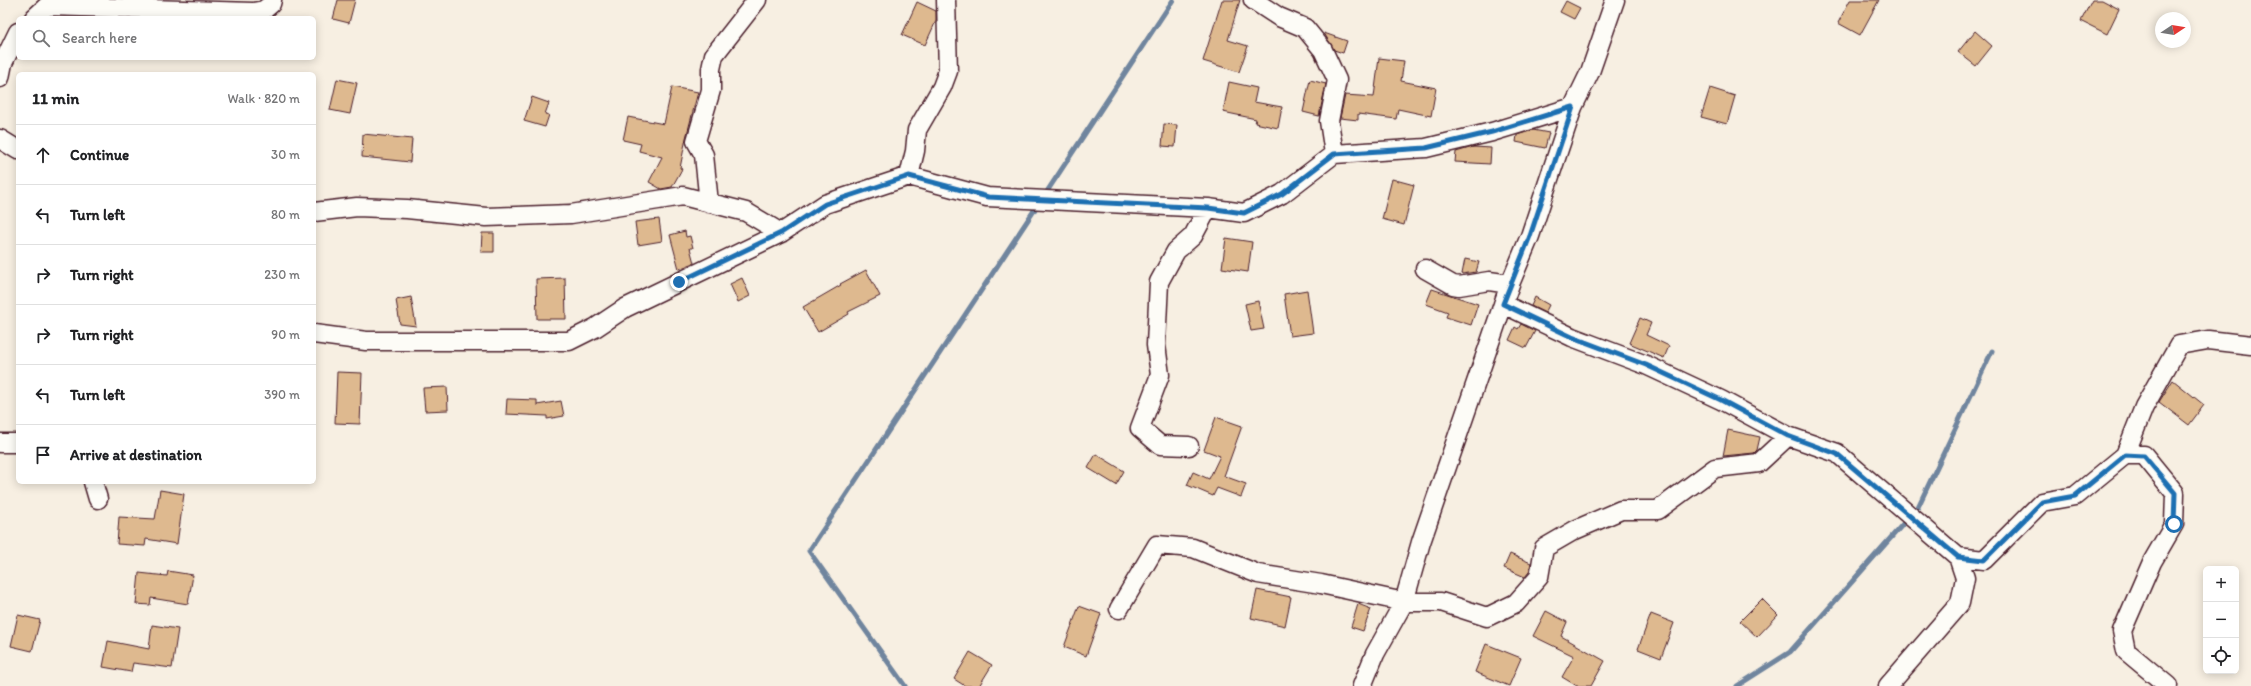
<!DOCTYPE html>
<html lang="en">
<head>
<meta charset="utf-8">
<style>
	:root { --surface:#fff; --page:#f6f6f6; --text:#202124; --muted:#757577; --line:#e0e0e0 }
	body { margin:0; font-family:Itim,sans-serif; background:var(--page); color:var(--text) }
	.controls { position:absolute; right:12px; bottom:12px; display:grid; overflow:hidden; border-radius:6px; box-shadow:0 2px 10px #0003 }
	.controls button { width:36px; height:36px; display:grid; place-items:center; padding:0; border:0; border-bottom:1px solid var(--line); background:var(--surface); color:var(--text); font:20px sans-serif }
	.compass { position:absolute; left:2155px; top:12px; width:36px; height:36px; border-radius:50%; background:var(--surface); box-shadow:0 2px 10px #0003; rotate:78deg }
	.stop { position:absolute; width:12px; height:12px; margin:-9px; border:3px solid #1f6fb2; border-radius:50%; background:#fff }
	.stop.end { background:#1f6fb2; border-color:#fff; box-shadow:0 1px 4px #0008 }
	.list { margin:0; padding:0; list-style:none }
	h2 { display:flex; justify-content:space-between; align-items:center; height:52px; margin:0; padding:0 16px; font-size:17px }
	h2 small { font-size:13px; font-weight:400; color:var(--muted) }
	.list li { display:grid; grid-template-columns:26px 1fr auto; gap:12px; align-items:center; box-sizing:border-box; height:60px; padding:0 16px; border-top:1px solid var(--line) }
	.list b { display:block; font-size:15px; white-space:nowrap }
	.list em { font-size:13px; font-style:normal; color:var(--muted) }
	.icon { flex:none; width:22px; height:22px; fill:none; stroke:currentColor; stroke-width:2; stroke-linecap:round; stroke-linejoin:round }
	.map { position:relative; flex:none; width:2251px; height:686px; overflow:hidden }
	.search { position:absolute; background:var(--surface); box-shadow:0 2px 10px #0003; left:16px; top:16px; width:300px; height:44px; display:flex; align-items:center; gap:10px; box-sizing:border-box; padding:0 14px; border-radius:6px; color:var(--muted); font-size:15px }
	.panel { position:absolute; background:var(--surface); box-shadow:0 2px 10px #0003; left:16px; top:72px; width:300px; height:412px; border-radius:6px }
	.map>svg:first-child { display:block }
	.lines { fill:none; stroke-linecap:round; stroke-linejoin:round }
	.stream { stroke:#70859e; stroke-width:5 }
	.building { fill:#deb98f; stroke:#4a1f2b }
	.minor-casing { stroke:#4a1f2b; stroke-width:21 }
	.minor { stroke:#fdfcf7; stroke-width:18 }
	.route { stroke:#1f6fb2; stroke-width:5 }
</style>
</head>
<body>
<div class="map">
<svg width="2251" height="686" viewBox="0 0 2251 686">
	<rect width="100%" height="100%" fill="#f7efe2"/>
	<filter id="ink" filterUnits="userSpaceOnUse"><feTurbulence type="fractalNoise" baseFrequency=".025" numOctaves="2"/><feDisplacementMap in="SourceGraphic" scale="8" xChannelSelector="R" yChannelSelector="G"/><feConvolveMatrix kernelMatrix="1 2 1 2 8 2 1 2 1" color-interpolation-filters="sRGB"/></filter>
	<g filter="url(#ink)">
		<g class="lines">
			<path class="stream" d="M1044 196 1173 0
				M905 686 809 551 1039 203
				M1737 686 1790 652 1918 507 1992 351"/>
		</g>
		<path class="building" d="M338 0H355L349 23 333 19Z
			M1222 0H1240L1228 40 1248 46 1239 72 1203 61Z
			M1850 0H1879L1860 35 1838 23Z
			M2092 0H2102L2119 9 2107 34 2081 21Z
			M1566 1 1580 8 1574 19 1560 12Z
			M917 2 936 11V21L925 45 902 35Z
			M1975 31 1992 46 1976 66 1958 52Z
			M1324 33 1347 41 1343 53 1334 50Z
			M1379 58 1404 61 1401 81 1436 88 1431 116 1398 109 1396 119 1358 114V120L1340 118 1345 95 1374 97Z
			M337 79 357 83 350 114 330 110Z
			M1310 80 1326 84 1319 116 1303 112Z
			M1229 82 1257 88 1254 102 1282 107 1278 128 1255 123 1256 119 1223 112Z
			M672 87 698 92 686 138 680 168 682 169 672 187 661 189 649 182 662 157 639 151 641 144 623 140 628 117 664 124Z
			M1710 88 1735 96 1727 124 1701 117Z
			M532 97 549 103 545 114 549 115 545 127 524 121Z
			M1164 124 1177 125 1175 147 1162 146Z
			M1533 130 1549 133 1545 148 1516 142 1517 135Z
			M363 134 412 139 410 162 362 157Z
			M1473 147 1491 148 1490 164 1455 162 1456 152Z
			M1392 179 1414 185 1404 225 1382 219Z
			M659 219 662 241 638 245 635 222Z
			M685 231 686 237 690 236 693 248H690L694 263 679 269 670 235Z
			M482 233H494V252H481Z
			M1226 238 1252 242 1248 272 1222 268Z
			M1465 259 1479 262 1476 272 1462 274Z
			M866 270 880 296 848 312 849 314 818 332 803 307 841 285 840 284Z
			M565 278 566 319H537L536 279Z
			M742 278 750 296 738 302 730 284Z
			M1432 289 1478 304 1471 325 1446 317 1448 312 1426 304Z
			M1307 290 1313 333 1290 336 1284 294Z
			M411 297 416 326 400 324 396 300Z
			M1535 297 1549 305 1545 313 1531 306Z
			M1258 301 1264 329 1251 331 1245 304Z
			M1640 318 1651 323 1646 335 1669 346 1664 358 1629 343Z
			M1521 324 1535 331 1526 348 1509 340 1515 327 1518 329Z
			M337 372 362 373 360 424 335 423Z
			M2173 380 2204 405 2189 425 2159 402Z
			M447 387 448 410 425 411 423 388Z
			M507 399 537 400V405L561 401 564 416 547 419V416L506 414Z
			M1216 417 1242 426 1224 476 1246 484 1241 497 1217 488 1213 496 1187 485 1193 472 1209 479 1220 456 1204 450Z
			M1728 430 1760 437 1757 450 1754 453 1723 456Z
			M1096 454 1124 471 1116 485 1088 468Z
			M160 490 184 494 177 544 146 539 145 546 117 544 119 517 155 519Z
			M1510 554 1531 563 1529 572 1525 577 1504 568Z
			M168 571 193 575 188 604 151 598 150 605 136 604 139 573 167 576Z
			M1257 590 1291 597 1285 626 1251 618Z
			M1762 599 1778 615 1757 637 1740 621Z
			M1358 604 1371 609 1363 631 1351 627Z
			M1079 606 1101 614 1086 656 1064 647Z
			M1546 611 1567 622 1561 636 1605 661 1591 686H1577L1562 677 1574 656 1533 636Z
			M1651 614 1674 623 1661 658 1638 649Z
			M18 615 40 620 32 651 11 646Z
			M152 625 178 629 172 668 133 663 131 672 103 667 108 641 149 649Z
			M1486 644 1521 658 1509 686 1475 672Z
			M970 652 992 665 979 686H965L954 679Z"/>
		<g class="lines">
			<g class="minor-casing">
				<path id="minor" d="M1253 0 1279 17 1305 28 1323 50 1337 80 1329 121 1334 154
					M34 18 47 6 253 12 264 10 271 4 272 0
					M0 78 3 63 18 32
					M0 139 18 150
					M909 176 915 151 917 130 942 87 948 71 946 0
					M709 203 704 155 696 141 711 90V69L714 55 757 0
					M314 212 357 207 407 209 486 217 571 214 683 196 746 212 781 233
					M1425 269 1453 285 1459 286 1489 281 1510 284
					M1503 304 1572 337 1646 365 1721 400 1788 436
					M314 334 366 341H569L595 328 625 308 781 233 825 204 909 176 987 197 1208 208 1244 213 1282 194 1334 154 1426 148 1492 132 1573 107
					M0 443H18
					M1189 446 1160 445 1140 428 1160 375 1156 345 1159 282 1176 251 1193 236 1208 208
					M93 482 98 499
					M1119 609 1157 545 1193 548 1258 574 1321 584 1404 602H1441L1487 617 1516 603 1539 577 1544 548 1575 530 1621 510H1658L1715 468 1759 463 1788 436 1837 453 1958 557 1984 560 2042 502 2075 496 2125 455
					M1362 686 1375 654 1404 602 1421 542 1510 284 1530 236 1573 107 1590 72 1615 0
					M1888 686 1960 603 1965 578 1958 557
					M2168 686 2126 651 2122 631 2152 562 2174 524 2175 493 2144 455H2125L2144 407 2179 345 2208 340 2251 345"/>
			</g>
			<use href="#minor" class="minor"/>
		</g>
	</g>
	<g class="lines" filter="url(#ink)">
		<path class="route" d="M679 282 781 233 825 204 909 176 988 197 1208 208 1244 213 1282 194 1334 154 1426 148 1492 132 1573 107 1530 236 1503 304 1572 337 1646 365 1721 400 1788 436 1837 454 1958 557 1984 560 2042 502 2075 496 2125 455 2144 456 2175 493 2174 524"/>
	</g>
</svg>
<div class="controls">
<button>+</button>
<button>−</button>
<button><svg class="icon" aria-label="locate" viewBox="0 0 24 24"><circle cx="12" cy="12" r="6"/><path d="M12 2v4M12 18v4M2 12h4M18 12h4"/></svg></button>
</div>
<svg class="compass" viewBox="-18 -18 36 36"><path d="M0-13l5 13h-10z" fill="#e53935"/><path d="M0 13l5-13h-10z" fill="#757577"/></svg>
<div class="stop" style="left:2174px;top:524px"></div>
<div class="stop end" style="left:679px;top:282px"></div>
<div class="search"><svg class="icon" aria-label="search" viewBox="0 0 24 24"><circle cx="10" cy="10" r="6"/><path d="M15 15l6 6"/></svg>Search here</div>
<section class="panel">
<h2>11 min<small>Walk · 820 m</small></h2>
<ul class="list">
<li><svg class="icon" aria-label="ahead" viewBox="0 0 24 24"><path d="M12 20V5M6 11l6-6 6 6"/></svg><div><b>Continue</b></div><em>30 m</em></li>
<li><svg class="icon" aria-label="left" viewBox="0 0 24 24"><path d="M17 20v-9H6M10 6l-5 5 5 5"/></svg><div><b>Turn left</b></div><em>80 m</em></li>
<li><svg class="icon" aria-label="right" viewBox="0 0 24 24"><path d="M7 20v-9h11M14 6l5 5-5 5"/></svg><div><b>Turn right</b></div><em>230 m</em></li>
<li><svg class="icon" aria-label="right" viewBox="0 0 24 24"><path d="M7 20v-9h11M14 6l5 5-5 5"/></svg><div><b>Turn right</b></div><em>90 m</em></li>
<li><svg class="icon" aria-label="left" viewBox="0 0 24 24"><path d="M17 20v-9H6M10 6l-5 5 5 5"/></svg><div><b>Turn left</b></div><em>390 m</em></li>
<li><svg class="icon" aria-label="arrive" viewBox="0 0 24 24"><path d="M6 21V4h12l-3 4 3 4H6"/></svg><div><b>Arrive at destination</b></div></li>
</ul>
</section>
</div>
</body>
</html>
